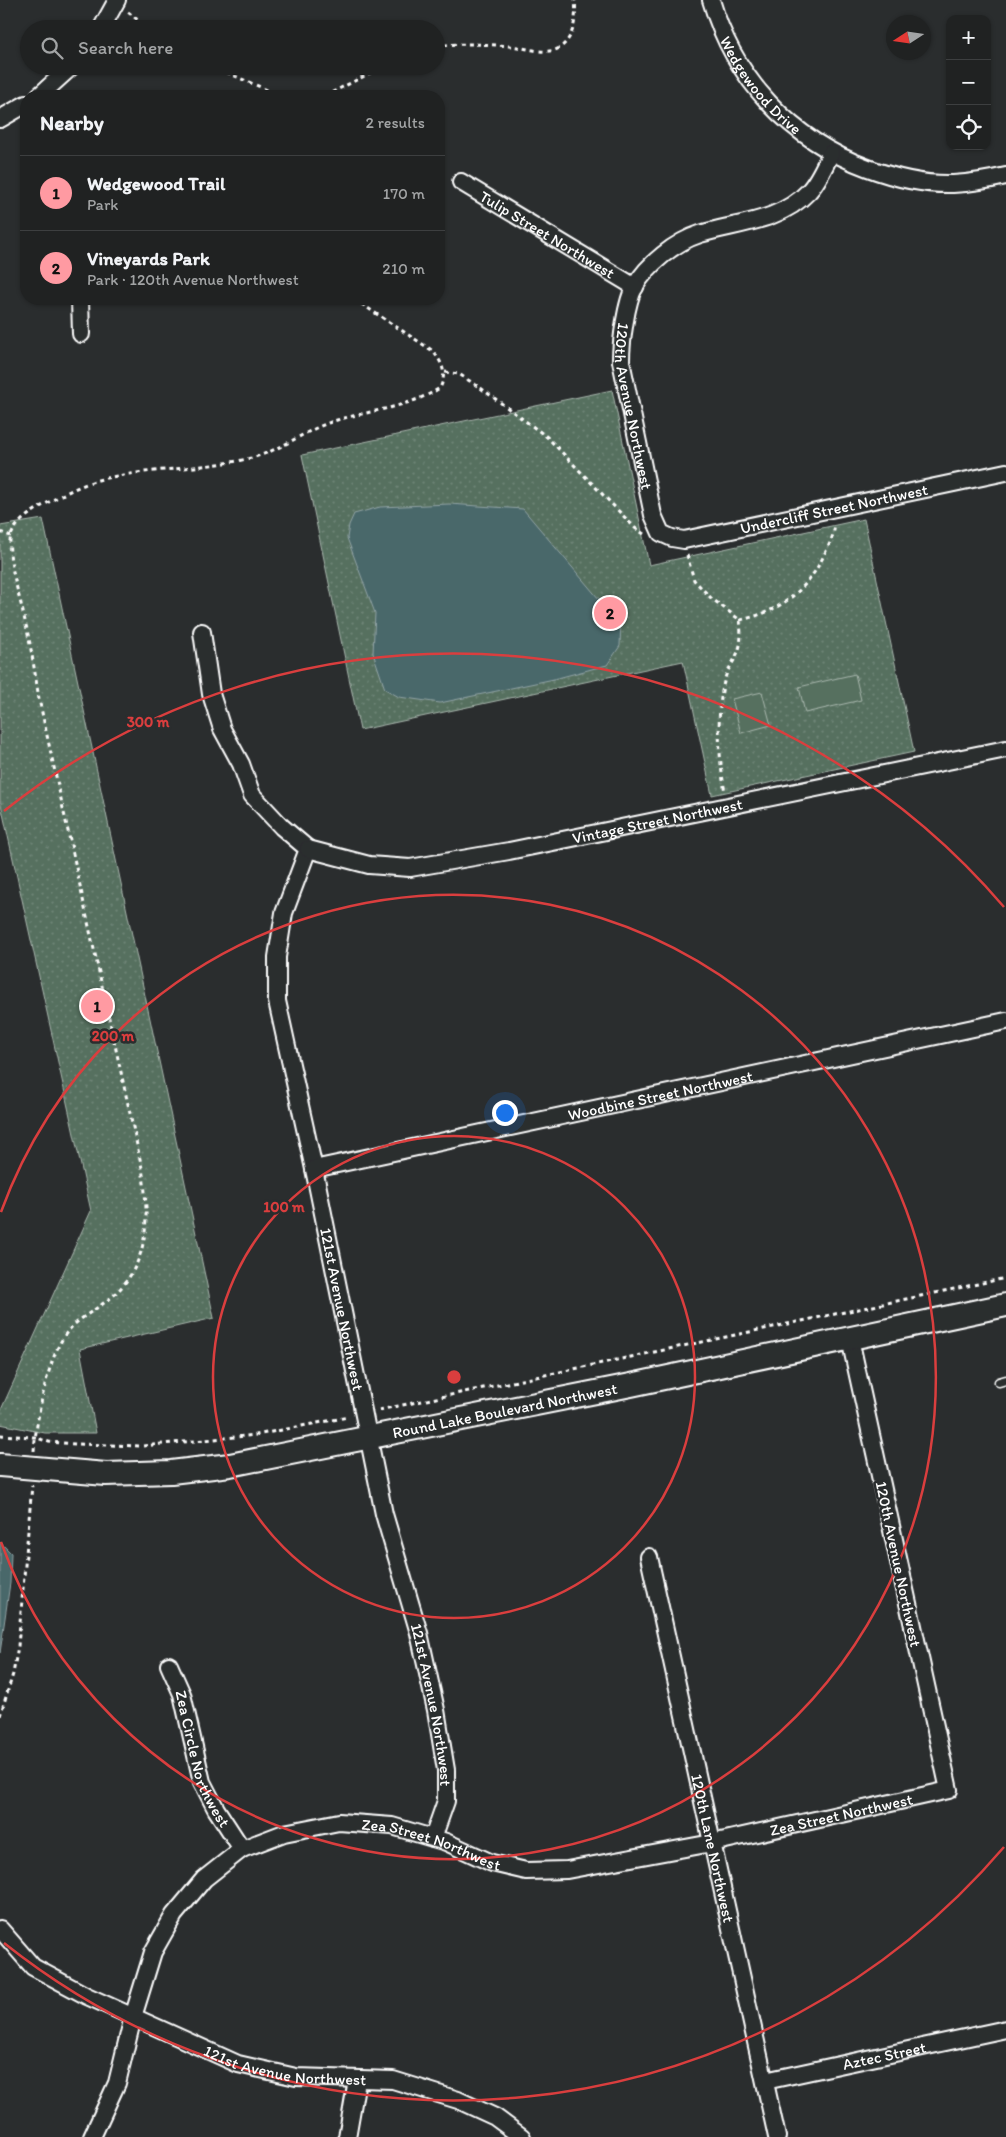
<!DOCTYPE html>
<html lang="en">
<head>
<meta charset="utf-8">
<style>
	:root { --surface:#202222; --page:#2d2f2f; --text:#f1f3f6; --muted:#a2a4a5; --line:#3d3f40; --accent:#ff9aa2 }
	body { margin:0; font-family:Itim,sans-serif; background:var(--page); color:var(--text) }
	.controls { position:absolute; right:15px; top:15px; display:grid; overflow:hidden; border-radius:10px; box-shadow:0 1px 4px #0004 }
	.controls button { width:45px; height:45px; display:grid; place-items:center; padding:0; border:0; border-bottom:1px solid var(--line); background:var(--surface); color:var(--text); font:25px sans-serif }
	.compass { position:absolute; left:886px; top:15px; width:45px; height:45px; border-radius:50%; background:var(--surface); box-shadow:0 1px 4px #0004; rotate:258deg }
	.you { position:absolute; left:504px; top:1112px; width:18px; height:18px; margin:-12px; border:4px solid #fff; border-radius:50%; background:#1a73e8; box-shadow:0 0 0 8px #1a73e833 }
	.badge { display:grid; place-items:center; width:32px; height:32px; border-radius:50%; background:var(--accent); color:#111; font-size:16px; font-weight:700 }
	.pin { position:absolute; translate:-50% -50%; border:2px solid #fff; box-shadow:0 1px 5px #0006 }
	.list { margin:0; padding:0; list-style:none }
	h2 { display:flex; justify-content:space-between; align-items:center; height:65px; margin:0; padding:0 20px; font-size:21px }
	h2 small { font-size:16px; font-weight:400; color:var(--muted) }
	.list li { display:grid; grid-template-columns:32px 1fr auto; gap:15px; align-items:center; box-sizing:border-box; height:75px; padding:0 20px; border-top:1px solid var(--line) }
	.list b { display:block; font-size:19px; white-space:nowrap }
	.list p { margin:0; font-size:16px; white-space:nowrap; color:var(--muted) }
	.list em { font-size:16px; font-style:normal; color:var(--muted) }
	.icon { flex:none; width:28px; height:28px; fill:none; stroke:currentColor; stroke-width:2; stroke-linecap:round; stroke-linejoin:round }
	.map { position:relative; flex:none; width:1006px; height:2137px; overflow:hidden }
	.search { position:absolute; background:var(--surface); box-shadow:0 1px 4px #0004; left:20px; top:20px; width:425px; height:55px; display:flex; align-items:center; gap:12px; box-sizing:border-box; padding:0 18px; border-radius:28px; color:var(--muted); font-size:19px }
	.panel { position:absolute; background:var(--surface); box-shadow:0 1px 4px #0004; left:20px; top:90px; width:425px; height:215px; border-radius:20px }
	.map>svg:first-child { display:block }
	.park { fill:url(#park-dots); stroke:#aab8af }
	.pitch { fill:#56705f; stroke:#aab8af }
	.water { fill:#4a686b; stroke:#92a4a6 }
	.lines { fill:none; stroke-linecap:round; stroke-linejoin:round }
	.service-casing { stroke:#fff; stroke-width:11 }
	.minor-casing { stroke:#fff; stroke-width:20 }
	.secondary-casing { stroke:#fff; stroke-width:26 }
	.path { stroke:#fff; stroke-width:3; stroke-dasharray:4 4; stroke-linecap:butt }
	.service { stroke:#2a2d2e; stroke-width:8 }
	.minor { stroke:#2a2d2e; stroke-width:16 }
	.secondary { stroke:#2a2d2e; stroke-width:22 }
	.ring { fill:none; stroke:#da3e3e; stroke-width:2.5 }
	.labels { text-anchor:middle; stroke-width:5; stroke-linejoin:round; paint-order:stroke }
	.street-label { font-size:16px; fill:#fff; stroke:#2a2d2e }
	.centre { fill:#da3e3e; stroke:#2a2d2e; stroke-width:2.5 }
	.ring-label { font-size:15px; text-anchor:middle; font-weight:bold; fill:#da3e3e; stroke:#2a2d2e; stroke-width:5; stroke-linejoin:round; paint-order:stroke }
</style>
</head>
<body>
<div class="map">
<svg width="1006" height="2137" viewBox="0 0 1006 2137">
	<defs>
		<pattern id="park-dots" width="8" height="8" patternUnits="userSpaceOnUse" patternTransform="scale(1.25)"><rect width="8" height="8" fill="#56705f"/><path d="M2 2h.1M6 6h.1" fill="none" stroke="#6f8577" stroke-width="1.8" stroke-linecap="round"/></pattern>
	</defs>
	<rect width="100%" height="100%" fill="#2a2d2e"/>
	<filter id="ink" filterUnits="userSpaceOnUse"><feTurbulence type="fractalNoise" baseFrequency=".02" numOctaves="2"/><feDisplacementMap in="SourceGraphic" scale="10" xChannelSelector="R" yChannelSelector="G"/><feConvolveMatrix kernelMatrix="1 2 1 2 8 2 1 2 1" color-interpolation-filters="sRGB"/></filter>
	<g filter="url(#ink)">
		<path class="park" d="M612 390 649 565 864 519 914 752 712 795 683 661 360 730 302 455Z
			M43 519 214 1318 80 1349 96 1433H45L0 1424V1412L91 1211 0 800V526Z"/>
		<path class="pitch" d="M855 674 861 700 805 713 799 687Z
			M762 692 771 725 741 733 732 699Z"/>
		<path class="water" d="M449 504 523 509 599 599 621 619 620 646 607 665 554 679 440 703 399 697 385 689 373 653 375 613 347 538 349 525 354 514 380 507Z
			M0 1542 11 1553 10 1583 0 1653Z"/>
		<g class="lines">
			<g class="service-casing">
				<path id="service" d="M999 1382 1006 1380"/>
			</g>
			<g class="minor-casing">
				<g id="minor">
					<path id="s1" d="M711 0C734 79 791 140 868 168 895 178 924 185 953 184 971 183 989 180 1006 176"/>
					<path d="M101 29 117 0"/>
					<path d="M39 96 72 66"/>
					<path d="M0 119 26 104"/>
					<path id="s2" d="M831 153C825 165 818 182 808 192 780 222 736 223 700 234 675 242 648 264 635 286 626 302 621 342 621 361L653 515 661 533 672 538 684 540 1006 472"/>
					<path id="s3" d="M461 182 635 287"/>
					<path d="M80 299 81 334"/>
					<path id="s4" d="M202 632 211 694 222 729 241 764 252 795 282 827 308 849 284 913 277 957V1001L314 1169 384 1514 419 1633 436 1710 446 1770V1801L433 1838"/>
					<path id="s5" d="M308 849 369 865 410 868 509 851 1006 749"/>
					<path id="s6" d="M314 1169 1006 1021"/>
					<path id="s7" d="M649 1557 777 2137"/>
					<path id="s8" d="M169 1665 182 1694 202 1782 216 1809 242 1849"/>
					<path id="s9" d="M0 1929 33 1967 87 1996 238 2064 296 2077 393 2080 458 2100 495 2117 522 2137"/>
					<path id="s10" d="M765 2081 1006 2029"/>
					<path id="s11" d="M92 2137 117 2083 133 2017 153 1952 174 1915 204 1879 242 1849 284 1833 339 1822 392 1826 446 1842 492 1863 526 1871 567 1870 712 1843 949 1790 850 1339"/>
					<path d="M347 2137 357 2080"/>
				</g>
			</g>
			<g class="secondary-casing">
				<g id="secondary">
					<path id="s12" d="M0 1465 106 1474 171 1472 230 1465 631 1385 1006 1305"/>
				</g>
			</g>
			<path class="path" d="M128 12 149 29
				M436 46C460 43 485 44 509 46 523 47 541 54 555 50 574 43 577 17 575 0
				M212 66 281 96
				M325 96 384 66
				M445 372 459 374 482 389 547 437 635 528 644 534
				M0 532 11 536
				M687 555 694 580 711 598 740 620C741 631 742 645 737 654 733 664 726 671 724 682 716 712 719 762 725 792
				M740 620C780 612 808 590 825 553 830 544 834 534 835 524
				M379 1410 1006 1278
				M0 1435 34 1437 49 1442 76 1444 142 1446 256 1435 348 1417
				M34 1451C36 1421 48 1354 68 1331 80 1317 99 1308 113 1296 151 1261 149 1215 142 1168L39 699C35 673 31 646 25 621 21 600 5 554 11 536 15 523 29 514 40 507 58 497 77 486 98 480 148 468 200 470 251 458 283 450 306 429 337 420 372 410 408 408 440 388 447 373 443 364 433 351L354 299
				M0 1716 13 1674 18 1646 32 1485"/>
			<use href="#service" class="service"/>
			<use href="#minor" class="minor"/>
			<use href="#secondary" class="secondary"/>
		</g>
	</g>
	<g class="ring">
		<circle cx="454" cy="1377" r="241"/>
		<path d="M1 1212A482 482 0 1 1 1 1542"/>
		<path d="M1004 1847A723 723 0 0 1 4 1943M4 811A723 723 0 0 1 1004 907"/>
	</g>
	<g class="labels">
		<g class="street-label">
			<text dy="6" stroke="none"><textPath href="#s1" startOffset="100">Wedgewood Drive</textPath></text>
			<text dy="6" stroke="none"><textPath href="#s3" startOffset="101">Tulip Street Northwest</textPath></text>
			<text dy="6" stroke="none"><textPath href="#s2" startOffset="371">120th Avenue Northwest</textPath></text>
			<text dy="6" stroke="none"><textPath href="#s2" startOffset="679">Undercliff Street Northwest</textPath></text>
			<text dy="6" stroke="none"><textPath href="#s5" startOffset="356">Vintage Street Northwest</textPath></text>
			<text dy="6" stroke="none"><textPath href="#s6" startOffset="354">Woodbine Street Northwest</textPath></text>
			<text dy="6" stroke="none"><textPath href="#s4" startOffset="722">121st Avenue Northwest</textPath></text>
			<text dy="6" stroke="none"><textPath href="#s12" startOffset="511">Round Lake Boulevard Northwest</textPath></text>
			<text transform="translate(899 1564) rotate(78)" y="6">120th Avenue Northwest</text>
			<text dy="6" stroke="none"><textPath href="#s4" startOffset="1128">121st Avenue Northwest</textPath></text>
			<text dy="6" stroke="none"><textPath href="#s8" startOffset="100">Zea Circle Northwest</textPath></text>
			<text dy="6" stroke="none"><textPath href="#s11" startOffset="950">Zea Street Northwest</textPath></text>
			<text dy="6" stroke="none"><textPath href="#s11" startOffset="530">Zea Street Northwest</textPath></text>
			<text dy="6" stroke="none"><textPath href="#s7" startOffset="298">120th Lane Northwest</textPath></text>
			<text dy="6" stroke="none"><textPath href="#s10" startOffset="122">Aztec Street</textPath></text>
			<text dy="6" stroke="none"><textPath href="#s9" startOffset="324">121st Avenue Northwest</textPath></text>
		</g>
	</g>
	<circle cx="454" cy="1377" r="8" class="centre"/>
	<g class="ring-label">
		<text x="148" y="727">300 m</text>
		<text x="113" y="1041">200 m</text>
		<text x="284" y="1212">100 m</text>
	</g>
</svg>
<div class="controls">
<button>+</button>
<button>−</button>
<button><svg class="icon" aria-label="locate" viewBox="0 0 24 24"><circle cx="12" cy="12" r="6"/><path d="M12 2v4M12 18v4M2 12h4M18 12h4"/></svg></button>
</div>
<svg class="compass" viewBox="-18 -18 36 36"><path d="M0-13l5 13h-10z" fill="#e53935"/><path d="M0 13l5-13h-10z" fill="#a2a4a5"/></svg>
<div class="you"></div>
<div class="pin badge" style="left:97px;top:1006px">1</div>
<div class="pin badge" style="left:610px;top:613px">2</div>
<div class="search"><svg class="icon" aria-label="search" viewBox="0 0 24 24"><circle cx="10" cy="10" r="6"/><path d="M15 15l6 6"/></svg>Search here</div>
<section class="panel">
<h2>Nearby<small>2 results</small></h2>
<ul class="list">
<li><span class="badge">1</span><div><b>Wedgewood Trail</b><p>Park</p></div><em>170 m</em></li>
<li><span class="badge">2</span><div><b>Vineyards Park</b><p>Park · 120th Avenue Northwest</p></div><em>210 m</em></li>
</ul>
</section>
</div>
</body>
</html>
